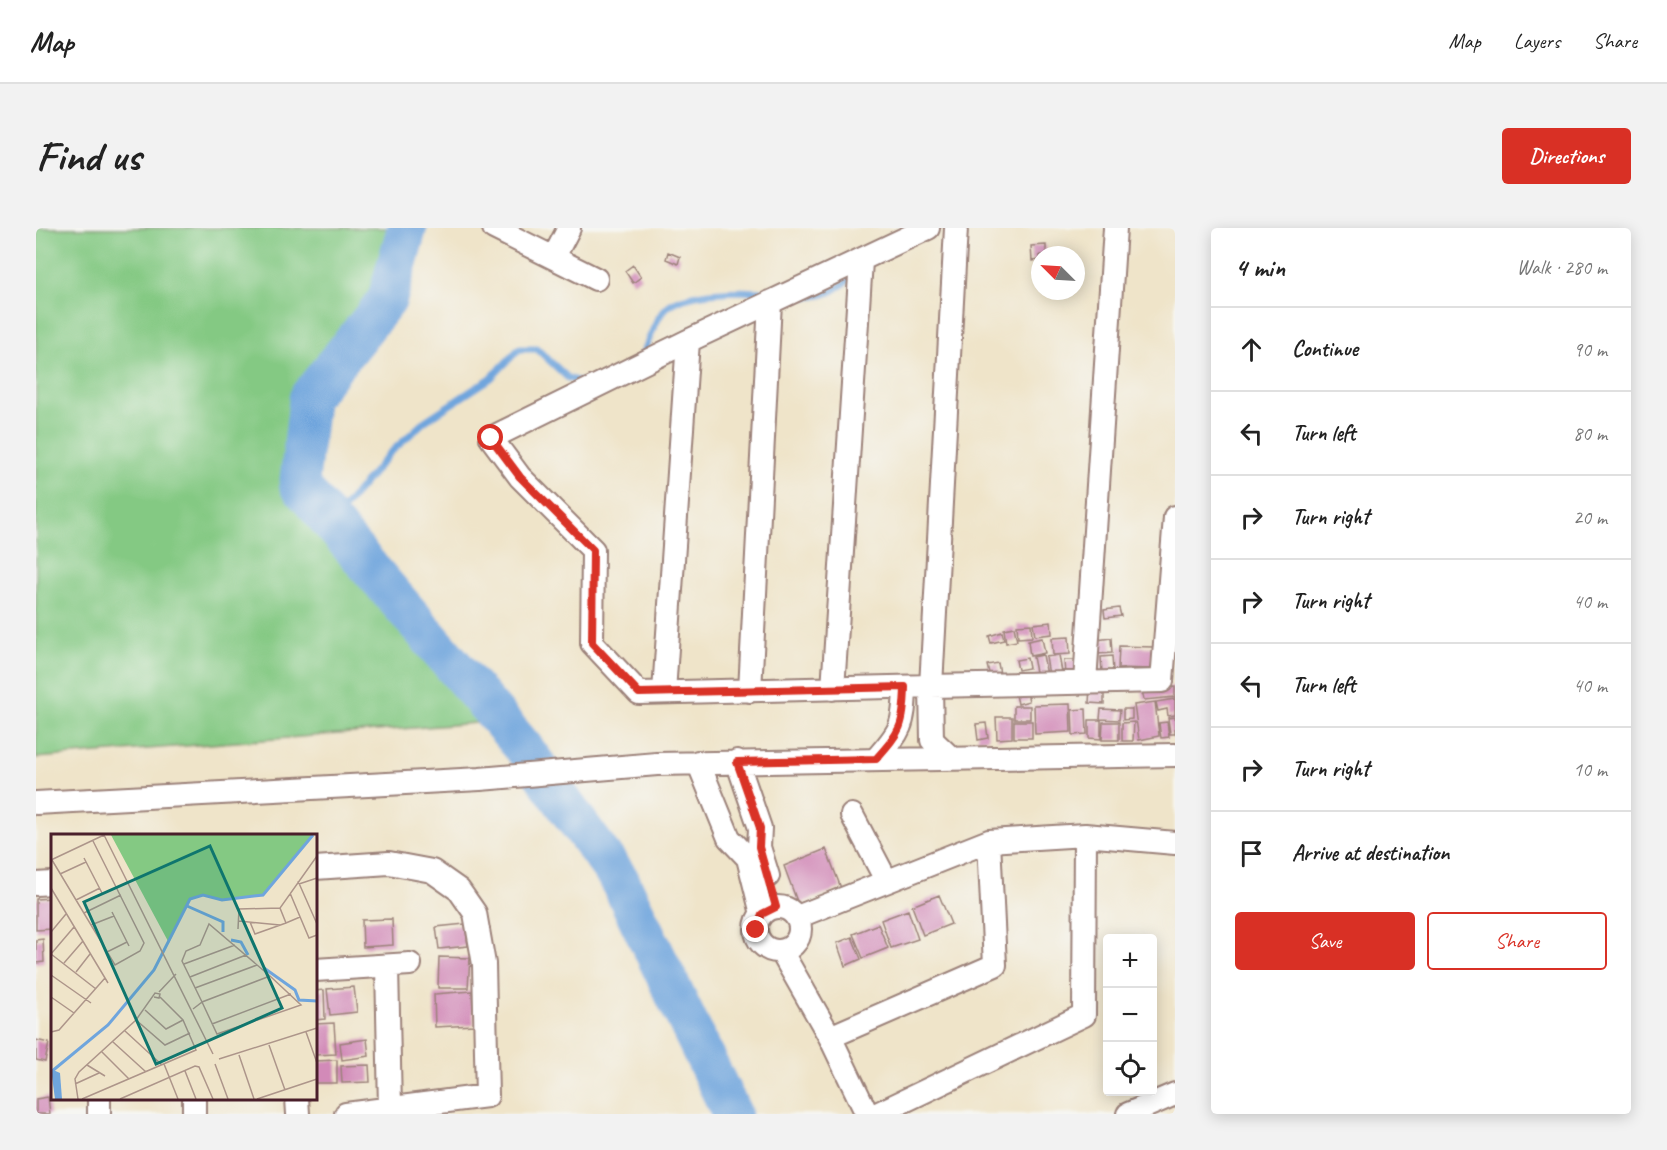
<!DOCTYPE html>
<html lang="en">
<head>
<meta charset="utf-8">
<style>
	:root { --surface:#fff; --page:#f2f2f2; --text:#222; --muted:#767676; --line:#e0e0e0; --accent:#d93025 }
	body { margin:0; font-family:Caveat,sans-serif; background:var(--page); color:var(--text) }
	.controls { position:absolute; right:18px; bottom:18px; display:grid; overflow:hidden; border-radius:6px; box-shadow:0 3px 15px #0003 }
	.controls button { width:54px; height:54px; display:grid; place-items:center; padding:0; border:0; border-bottom:2px solid var(--line); background:var(--surface); color:var(--text); font:30px sans-serif }
	.compass { position:absolute; left:995px; top:18px; width:54px; height:54px; border-radius:50%; background:var(--surface); box-shadow:0 3px 15px #0003; rotate:294deg }
	.stop { position:absolute; width:18px; height:18px; margin:-14px; border:4px solid #d93025; border-radius:50%; background:#fff }
	.stop.end { background:#d93025; border-color:#fff; box-shadow:0 2px 6px #0008 }
	.list { margin:0; padding:0; list-style:none }
	h2 { display:flex; justify-content:space-between; align-items:center; height:78px; margin:0; padding:0 24px; font-size:26px }
	h2 small { font-size:20px; font-weight:400; color:var(--muted) }
	.list li { display:grid; grid-template-columns:39px 1fr auto; gap:18px; align-items:center; box-sizing:border-box; height:84px; padding:0 24px; border-top:2px solid var(--line) }
	.list b { display:block; font-size:22px; white-space:nowrap }
	.list em { font-size:20px; font-style:normal; color:var(--muted) }
	.actions { display:flex; gap:12px; padding:18px 24px }
	.actions a { flex:1; padding:14px 0; border:2px solid var(--accent); border-radius:6px; text-align:center; font-size:21px; color:var(--accent) }
	.actions .main { background:var(--accent); color:#fff }
	.icon { flex:none; width:33px; height:33px; fill:none; stroke:currentColor; stroke-width:2; stroke-linecap:round; stroke-linejoin:round }
	.map { position:relative; flex:none; width:1139px; height:886px; overflow:hidden; border-radius:6px }
	header { display:flex; align-items:center; gap:36px; box-sizing:border-box; height:84px; padding:0 30px; background:var(--surface); border-bottom:2px solid var(--line) }
	header strong { font-size:28px }
	nav { display:flex; gap:33px; margin-inline-start:auto; font-size:21px }
	.intro { display:flex; align-items:center; justify-content:space-between; box-sizing:border-box; height:144px; padding:0 36px }
	h1 { margin:0; font-size:42px }
	.button { padding:15px 27px; border-radius:6px; background:var(--accent); color:#fff; font-size:21px; font-weight:700 }
	main { display:flex; gap:36px; padding:0 36px }
	aside { flex:1; background:var(--surface); border-radius:6px; box-shadow:0 3px 15px #0003 }
	.map>svg:first-child { display:block }
	.green { fill:#84c983; stroke:#677457; stroke-width:1.5 }
	.lines { fill:none; stroke-linecap:round; stroke-linejoin:round }
	.stream { stroke:#6fa5dd; stroke-width:7 }
	.river { stroke:#6fa5dd; stroke-width:40 }
	.building { fill:#d28ab8 }
	.minor-casing { stroke:#9c827a; stroke-width:26 }
	.minor { stroke:#fff; stroke-width:22 }
	.route { stroke:#d93025; stroke-width:8 }
	.inset-river { fill:none; stroke:#6fa5dd; stroke-width:3 }
	.inset-road { fill:none; stroke:#ad958a; stroke-width:1.5 }
	.view { fill:#0f766e; fill-opacity:0.15; stroke:#0f766e; stroke-width:3 }
	.inset-edge { fill:none; stroke:#4a1f2b; stroke-width:3 }
</style>
</head>
<body>
<header>
<strong>Map</strong>
<nav><a>Map</a><a>Layers</a><a>Share</a></nav>
</header>
<div class="intro"><h1>Find us</h1><a class="button">Directions</a></div>
<main>
<div class="map">
<svg width="1139" height="886" viewBox="0 0 1139 886">
	<rect width="100%" height="100%" fill="#f6f6f2"/>
	<filter id="ink" filterUnits="userSpaceOnUse"><feTurbulence type="fractalNoise" baseFrequency=".0167" numOctaves="2"/><feDisplacementMap in="SourceGraphic" scale="12" xChannelSelector="R" yChannelSelector="G"/><feConvolveMatrix kernelMatrix="1 2 1 2 8 2 1 2 1" color-interpolation-filters="sRGB"/></filter>
	<filter id="wash" filterUnits="userSpaceOnUse"><feTurbulence type="fractalNoise" baseFrequency=".008" numOctaves="4" result="noise"/><feDisplacementMap in="SourceGraphic" scale="24" xChannelSelector="R" yChannelSelector="G"/><feGaussianBlur stdDeviation="1.35" result="paint"/><feColorMatrix in="noise" values="0 0 0 0 0 0 0 0 0 0 0 0 0 0 0 0 0 1.4 0 .05"/><feComposite in="paint" operator="in"/></filter>
	<g filter="url(#wash)">
		<rect width="100%" height="100%" fill="#efe4c9"/>
		<path class="green" d="M0 0H372L351 72 273 169 263 257 464 493 0 530Z"/>
		<g class="lines">
			<path class="stream" d="M763 68C789 71 800 62 819 47
				M606 129C612 115 618 94 628 82 645 61 712 62 737 65
				M295 295 353 226 389 193 455 150 483 121H501L532 150 552 157"/>
			<path class="river" d="M371 0 351 72 273 169 263 257 487 519 583 651 696 886"/>
		</g>
		<g id="blocks">
			<path class="building" d="M1010 17V27H1004V32L996 33 995 18Z
				M632 24 644 29 642 36 630 31Z
				M597 37 605 49 597 55 589 43Z
				M1083 380 1085 388 1069 390 1068 382Z
				M1015 394 1016 406 999 408 997 396Z
				M995 396 996 409 982 410 981 397Z
				M978 399 981 413 970 415 968 401Z
				M966 404 968 412 955 415 953 408Z
				M1033 409 1034 426 1017 427 1016 410Z
				M1006 410 1009 425 994 428 992 413Z
				M1075 410 1076 425 1062 426 1061 412Z
				M1083 418 1117 419 1116 441 1082 440Z
				M1007 427 1012 452 1002 454 997 429Z
				M1023 427 1027 450 1014 453 1010 429Z
				M1076 428 1077 443 1066 444 1065 429Z
				M991 430 993 440 982 442 980 432Z
				M1028 432H1046V447L1029 448Z
				M962 435 964 446 954 449 951 437Z
				M1054 459 1068 460V476L1053 475Z
				M1139 459V469L1108 472 1106 462Z
				M990 460 993 473 982 476 979 462Z
				M1139 471V487L1132 488 1131 481 1122 483 1120 474Z
				M1119 474 1123 508 1103 512 1098 477Z
				M1034 476 1035 504 999 506 998 477Z
				M978 478H994V491H978Z
				M1050 481 1051 506 1037 507 1036 482Z
				M1065 481 1084 482 1083 492 1064 491Z
				M1087 481H1096V491L1087 492Z
				M960 489H976V510L961 511Z
				M1139 489V506H1134L1132 490Z
				M1053 492H1065V511L1053 510Z
				M978 493H996V510H978Z
				M1067 494H1083V512H1066Z
				M1098 494 1097 513H1086V495Z
				M1131 494 1133 509 1125 510 1123 495Z
				M950 495 952 510 942 512 940 496Z
				M790 621 805 660 762 676 748 638Z
				M903 667 915 696 887 707 876 678Z
				M16 670V701L0 702V671Z
				M872 682 882 711 855 720 845 692Z
				M356 691 357 717 327 719 326 692Z
				M429 696 432 718 403 721 400 699Z
				M842 696 852 720 827 730 817 706Z
				M816 709 825 731 809 738 801 715Z
				M7 711 8 734 0 735V712Z
				M403 729 434 730 432 760H402Z
				M318 759 321 784 294 787 291 761Z
				M288 762 289 791 279 792V763Z
				M436 763 438 797 399 799 398 766Z
				M298 795 300 826 279 827V796Z
				M331 811 333 828 306 832 304 815Z
				M0 812 13 815 9 834 0 832Z
				M301 832V855H279V833Z
				M333 837 334 854 306 855 305 838Z
				M12 869 14 886H0V871Z"/>
		</g>
	</g>
	<g filter="url(#ink)">
		<use href="#blocks" fill-opacity="0" stroke="#9c827a" stroke-width="1.5"/>
		<g class="lines">
			<g class="minor-casing">
				<path id="minor" d="M458 0 560 51
					M892 0 652 113 455 210 484 249 557 322 556 415 603 465 895 458 896 512 915 530
					M920 0 895 458 1126 453 1139 289
					M518 29 533 0
					M1049 454 1079 0
					M797 461 825 33
					M714 463 734 74
					M628 464 652 113
					M840 531C865 503 868 498 869 459
					M701 533 724 600 723 619 732 648
					M662 534 693 610 712 630 726 686
					M0 575 444 551 621 536 1139 527
					M816 587 850 652
					M279 640 353 635 396 643 423 662 439 685 448 736 451 868 310 886
					M0 656 16 655
					M720 701a22 22 0 1 1 44 0a22 22 0 1 1-44 0Z
					M761 689 953 613 1049 607 1139 615
					M745 723 794 809 831 886
					M351 738 354 880
					M279 742 374 736
					M794 809 959 737 953 613
					M63 870V886
					M158 870V886
					M261 870 262 886
					M841 886 1048 787 1049 607
					M1092 886 1139 866"/>
			</g>
			<use href="#minor" class="minor"/>
		</g>
	</g>
	<g class="lines" filter="url(#ink)">
		<path class="route" d="M455 210 484 249 557 322 556 415 603 465 869 459C868 498 865 503 840 531L701 534 724 600 723 619 740 679 726 686 720 702"/>
	</g>
	<g transform="translate(15 606)">
		<rect width="266" height="266" fill="#efe4c9"/>
		<path d="M60 1H262L212 61 171 66 152 61 139 65 118 109Z" fill="#84c983"/>
		<path d="M0 235 9 239 11 265H4Z" fill="#6fa5dd"/>
		<path class="inset-river" d="M136 72 172 88V98M180 106 190 108 197 121M213 134 244 156 248 166 266 167M0 238 57 191 103 136 139 65 152 61 171 66 212 61 262 1"/>
		<path class="inset-road" d="M53 1 162 220M33 24 51 59M0 26 53 1M1 26 64 131 89 117 93 109 42 7M9 40 35 28M247 47 266 90M248 50 266 44M0 54 57 149M239 59 258 104 266 101M25 66 49 54M61 78 78 112M33 79 70 61M249 83 235 89 229 74 266 22M188 87 229 91M199 88 204 100 235 89M40 91 63 82M187 95 188 75 229 74M0 98 15 80M56 118 76 108M0 120 45 155M0 120 23 93M13 129 32 107M133 130 184 111M25 138 39 120M0 141 40 169M139 143 195 121M144 154 206 131M108 158 125 140M0 163 23 179M142 175 151 168 131 127 135 117 149 111 158 90 219 142 250 171 166 200 151 168 219 142M94 176 115 195 132 186M85 186 114 211 139 199M161 190 240 160M74 197 111 231M0 198 8 196 54 144M255 198 266 229M62 208 95 238M218 211 234 256M51 218 78 245M188 221 203 265M168 225 266 194M113 230 127 265M164 230 177 265M36 231 54 242M134 237 145 265M24 250 48 239M27 265 24 245 28 238 85 186 104 159 109 160 108 164 103 163M31 265 145 216 132 186 109 163M69 265 144 232 148 233 162 265M206 265 266 245"/>
		<path class="view" d="M159 12 231 174 105 230 33 68Z"/>
		<rect width="266" height="266" class="inset-edge"/>
	</g>
</svg>
<div class="controls">
<button>+</button>
<button>−</button>
<button><svg class="icon" aria-label="locate" viewBox="0 0 24 24"><circle cx="12" cy="12" r="6"/><path d="M12 2v4M12 18v4M2 12h4M18 12h4"/></svg></button>
</div>
<svg class="compass" viewBox="-18 -18 36 36"><path d="M0-13l5 13h-10z" fill="#e53935"/><path d="M0 13l5-13h-10z" fill="#767676"/></svg>
<div class="stop" style="left:455px;top:210px"></div>
<div class="stop end" style="left:720px;top:702px"></div>
</div>
<aside>
<h2>4 min<small>Walk · 280 m</small></h2>
<ul class="list">
<li><svg class="icon" aria-label="ahead" viewBox="0 0 24 24"><path d="M12 20V5M6 11l6-6 6 6"/></svg><div><b>Continue</b></div><em>90 m</em></li>
<li><svg class="icon" aria-label="left" viewBox="0 0 24 24"><path d="M17 20v-9H6M10 6l-5 5 5 5"/></svg><div><b>Turn left</b></div><em>80 m</em></li>
<li><svg class="icon" aria-label="right" viewBox="0 0 24 24"><path d="M7 20v-9h11M14 6l5 5-5 5"/></svg><div><b>Turn right</b></div><em>20 m</em></li>
<li><svg class="icon" aria-label="right" viewBox="0 0 24 24"><path d="M7 20v-9h11M14 6l5 5-5 5"/></svg><div><b>Turn right</b></div><em>40 m</em></li>
<li><svg class="icon" aria-label="left" viewBox="0 0 24 24"><path d="M17 20v-9H6M10 6l-5 5 5 5"/></svg><div><b>Turn left</b></div><em>40 m</em></li>
<li><svg class="icon" aria-label="right" viewBox="0 0 24 24"><path d="M7 20v-9h11M14 6l5 5-5 5"/></svg><div><b>Turn right</b></div><em>10 m</em></li>
<li><svg class="icon" aria-label="arrive" viewBox="0 0 24 24"><path d="M6 21V4h12l-3 4 3 4H6"/></svg><div><b>Arrive at destination</b></div></li>
</ul>
<div class="actions"><a class="main">Save</a><a>Share</a></div>
</aside>
</main>
</body>
</html>
